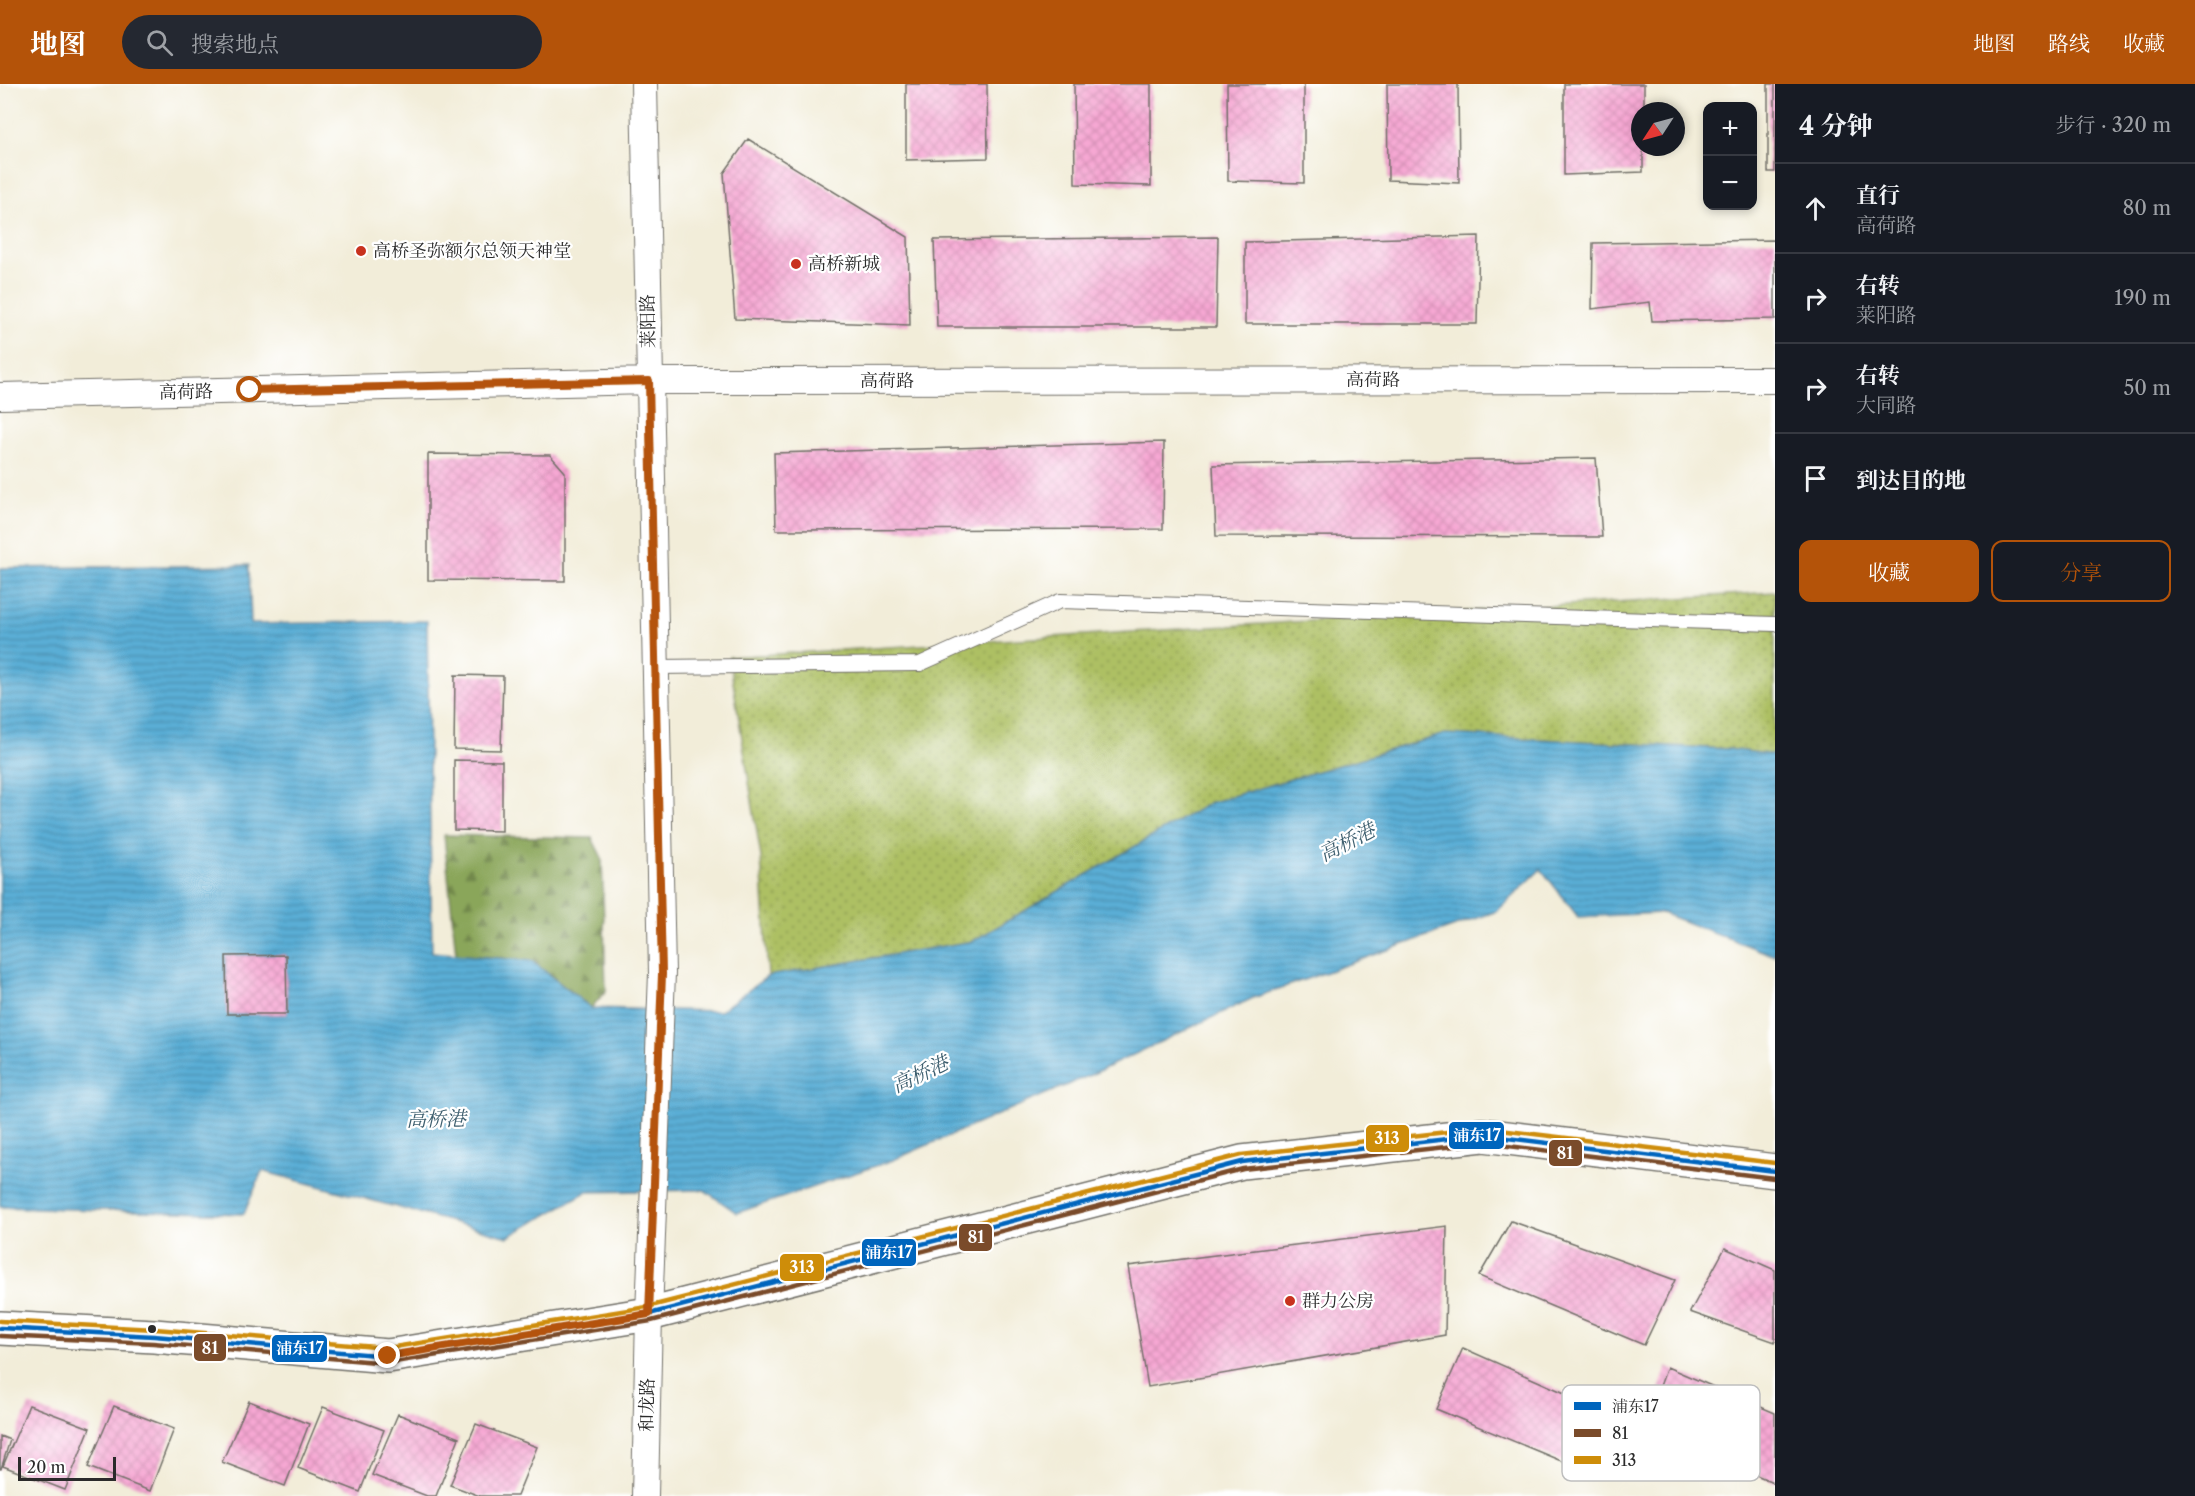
<!DOCTYPE html>
<html lang="zh">
<head>
<meta charset="utf-8">
<style>
	:root { --surface:#171b24; --page:#242831; --text:#f1f3f6; --muted:#9ea1a6; --line:#363941; --accent:#b45309 }
	body { margin:0; font-family:"Libre Caslon Text","Noto Serif SC",serif; background:var(--page); color:var(--text) }
	.controls { position:absolute; right:18px; top:18px; display:grid; overflow:hidden; border-radius:12px; box-shadow:0 3px 9px #0003 }
	.controls button { width:54px; height:54px; display:grid; place-items:center; padding:0; border:0; border-bottom:2px solid var(--line); background:var(--surface); color:var(--text); font:30px sans-serif }
	.compass { position:absolute; left:1631px; top:18px; width:54px; height:54px; border-radius:50%; background:var(--surface); box-shadow:0 3px 9px #0003; rotate:234deg }
	.scale { position:absolute; left:18px; bottom:15px; width:98px; box-sizing:border-box; padding-left:6px; border:3px solid #2b2b2b; border-top:0; font-size:16px; line-height:21px; white-space:nowrap; color:#2b2b2b; -webkit-text-stroke:4px #fff; paint-order:stroke }
	.stop { position:absolute; width:18px; height:18px; margin:-14px; border:4px solid #b45309; border-radius:50%; background:#fff }
	.stop.end { background:#b45309; border-color:#fff; box-shadow:0 2px 6px #0008 }
	.list { margin:0; padding:0; list-style:none }
	h2 { display:flex; justify-content:space-between; align-items:center; height:78px; margin:0; padding:0 24px; font-size:26px }
	h2 small { font-size:20px; font-weight:400; color:var(--muted) }
	.list li { display:grid; grid-template-columns:39px 1fr auto; gap:18px; align-items:center; box-sizing:border-box; height:90px; padding:0 24px; border-top:2px solid var(--line) }
	.list b { display:block; font-size:22px; white-space:nowrap }
	.list p { margin:0; font-size:20px; white-space:nowrap; color:var(--muted) }
	.list em { font-size:20px; font-style:normal; color:var(--muted) }
	.actions { display:flex; gap:12px; padding:18px 24px }
	.actions a { flex:1; padding:14px 0; border:2px solid var(--accent); border-radius:12px; text-align:center; font-size:21px; color:var(--accent) }
	.actions .main { background:var(--accent); color:#fff }
	.icon { flex:none; width:33px; height:33px; fill:none; stroke:currentColor; stroke-width:2; stroke-linecap:round; stroke-linejoin:round }
	.map { position:relative; flex:none; width:1775px; height:1412px; overflow:hidden }
	header { display:flex; align-items:center; gap:36px; box-sizing:border-box; height:84px; padding:0 30px; background:var(--accent); color:#fff }
	header strong { font-size:28px }
	nav { display:flex; gap:33px; margin-inline-start:auto; font-size:21px }
	.search { width:420px; height:54px; background:var(--page); display:flex; align-items:center; gap:15px; box-sizing:border-box; padding:0 21px; border-radius:33px; color:var(--muted); font-size:22px }
	main { display:flex }
	aside { flex:1; background:var(--surface) }
	.map>svg:first-child { display:block }
	.forest { fill:url(#forest-firs); stroke:#5a6842; stroke-width:1.5 }
	.park { fill:url(#park-dots); stroke:#6c7648; stroke-width:1.5 }
	.water { fill:url(#water-rules); stroke:#426c80; stroke-width:1.5; fill-rule:evenodd }
	.building { fill:url(#building-cross-hatch) }
	.lines { fill:none; stroke-linecap:round; stroke-linejoin:round }
	.service-casing { stroke:#716f68; stroke-width:16 }
	.minor-casing { stroke:#716f68; stroke-width:28 }
	.tertiary-casing { stroke:#716f68; stroke-width:36 }
	.service { stroke:#fff; stroke-width:14 }
	.minor { stroke:#fff; stroke-width:26 }
	.tertiary { stroke:#fff; stroke-width:33 }
	.bus-1-casing { stroke:#fff; stroke-width:9 }
	.bus-2-casing { stroke:#fff; stroke-width:9 }
	.bus-3-casing { stroke:#fff; stroke-width:9 }
	.bus-1 { stroke:#0065bd; stroke-width:4.5 }
	.bus-2 { stroke:#7a4b2a; stroke-width:4.5 }
	.bus-3 { stroke:#ce8d09; stroke-width:4.5 }
	.route { stroke:#b45309; stroke-width:8 }
	.poi-dot { fill:#c8321e; stroke:#fff; stroke-width:2 }
	.bus-dot { fill:#2b2b2b; stroke:#fff; stroke-width:2 }
	.labels { text-anchor:middle; stroke-width:4.5; stroke-linejoin:round; paint-order:stroke }
	.poi-label { font-size:18px; fill:#2b2b2b; stroke:#fff; text-anchor:start }
	.street-label { font-size:18px; fill:#2b2b2b; stroke:#fff }
	.water-label { font-size:20px; font-style:italic; fill:#3e5f6f; stroke:#fff }
	.key { fill:#fff; stroke:#bfbfbf; stroke-width:1.5 }
	.key-label { font-size:16px; fill:#2b2b2b }
	.line-badge { stroke:#fff; stroke-width:2 }
	.badge-label { font-size:16px; text-anchor:middle; font-weight:bold; fill:#fff }
</style>
</head>
<body>
<header>
<strong>地图</strong>
<div class="search"><svg class="icon" aria-label="search" viewBox="0 0 24 24"><circle cx="10" cy="10" r="6"/><path d="M15 15l6 6"/></svg>搜索地点</div>
<nav><a>地图</a><a>路线</a><a>收藏</a></nav>
</header>
<main>
<div class="map">
<svg width="1775" height="1412" viewBox="0 0 1775 1412">
	<defs>
		<pattern id="forest-firs" width="22" height="20" patternUnits="userSpaceOnUse" patternTransform="scale(1.5)"><rect width="22" height="20" fill="#8aa65a"/><path d="M5 1l3.5 6h-7zM16 11l3.5 6h-7z" fill="#71874b"/></pattern>
		<pattern id="park-dots" width="8" height="8" patternUnits="userSpaceOnUse" patternTransform="scale(1.5)"><rect width="8" height="8" fill="#adc064"/><path d="M2 2h.1M6 6h.1" fill="none" stroke="#8d9c53" stroke-width="1.8" stroke-linecap="round"/></pattern>
		<pattern id="water-rules" width="6" height="5" patternUnits="userSpaceOnUse" patternTransform="scale(1.5)"><rect width="6" height="5" fill="#5aaed6"/><path d="M0 2.5h6" fill="none" stroke="#4b8eae"/></pattern>
		<pattern id="building-cross-hatch" width="8" height="8" patternUnits="userSpaceOnUse" patternTransform="scale(1.5)"><rect width="8" height="8" fill="#f6a7d3"/><path d="M0 0l8 8M0 8l8-8" fill="none" stroke="#d390b5"/></pattern>
	</defs>
	<rect width="100%" height="100%" fill="#fff"/>
	<filter id="ink" filterUnits="userSpaceOnUse"><feTurbulence type="fractalNoise" baseFrequency=".0167" numOctaves="2"/><feDisplacementMap in="SourceGraphic" scale="12" xChannelSelector="R" yChannelSelector="G"/><feConvolveMatrix kernelMatrix="1 2 1 2 8 2 1 2 1" color-interpolation-filters="sRGB"/></filter>
	<filter id="wash" filterUnits="userSpaceOnUse"><feTurbulence type="fractalNoise" baseFrequency=".008" numOctaves="4" result="noise"/><feDisplacementMap in="SourceGraphic" scale="24" xChannelSelector="R" yChannelSelector="G"/><feGaussianBlur stdDeviation="1.35" result="paint"/><feColorMatrix in="noise" values="0 0 0 0 0 0 0 0 0 0 0 0 0 0 0 0 0 1.4 0 .05"/><feComposite in="paint" operator="in"/></filter>
	<g filter="url(#wash)">
		<rect width="100%" height="100%" fill="#f2edd9"/>
		<path class="forest" d="M444 751 592 754 602 774 606 907 591 924 532 877 456 871Z"/>
		<path class="park" d="M1775 508V671L1728 665 1445 650 1209 719 973 857 768 892 761 773 729 573Z"/>
		<path class="water" d="M249 481 251 540 427 537 432 868 532 877 591 924 720 927 768 892 973 857 1209 719 1445 650 1728 665 1775 671V872L1662 829 1578 833 1541 785 1497 827 1253 914 1097 988 893 1076 737 1129 704 1106 586 1108 508 1153 262 1087 244 1130 0 1123V484ZM286 871 287 930H227L226 872Z"/>
		<g id="blocks">
			<path class="building" d="M906 0H987L988 74 906 76Z
				M1074 0H1151V102L1075 100Z
				M1227 0H1304V99L1228 97Z
				M1387 0H1458L1459 99 1388 96Z
				M1564 0H1644V27H1640V63H1643V88L1564 91Z
				M1768 0H1775V88H1768Z
				M748 55 908 153 910 241 735 235 724 89Z
				M1479 152 1477 240H1245V158Z
				M1218 153 1216 243H937L934 156Z
				M1775 156V235L1652 237 1650 218 1592 225 1593 159Z
				M1164 358 1163 445 776 446 774 369Z
				M428 370 550 371 565 388V497L428 496Z
				M1596 374 1602 453 1216 452 1213 381Z
				M455 591 503 592 501 666 454 665Z
				M454 676 502 677V747L454 746Z
				M286 871 287 930H227L226 872Z
				M1511 1137 1675 1196 1644 1261 1479 1192Z
				M1447 1142 1445 1251 1148 1303 1128 1182Z
				M1725 1164 1775 1186V1258L1690 1228Z
				M1463 1264 1621 1334 1595 1391 1436 1325Z
				M1667 1283 1775 1329V1399L1645 1343Z
				M249 1317 309 1340 285 1402 222 1378Z
				M29 1321 90 1344 65 1406 3 1382Z
				M114 1322 174 1345 150 1407 88 1383Z
				M323 1323 384 1346 360 1408 298 1384Z
				M398 1330 459 1354 436 1412H427L372 1391Z
				M476 1340 537 1363 517 1412H480L450 1401Z
				M0 1352 10 1356 1 1385H0Z"/>
		</g>
	</g>
	<g filter="url(#ink)">
		<use href="#blocks" fill-opacity="0" stroke="#716f68" stroke-width="1.5"/>
		<g class="lines">
			<g class="service-casing">
				<path id="service" d="M655 583 920 580 1060 517 1775 540"/>
			</g>
			<g class="minor-casing">
				<path id="minor" d="M644 0 662 889 649 1230 645 1412
					M0 312 649 297 1775 296"/>
			</g>
			<g class="tertiary-casing">
				<path id="tertiary" d="M0 1244 154 1252 388 1272 649 1230 1242 1078 1483 1051 1775 1087"/>
			</g>
			<use href="#service" class="service"/>
			<use href="#minor" class="minor"/>
			<use href="#tertiary" class="tertiary"/>
			<g class="bus-1-casing">
				<path id="bus-1" d="M0 1244 154 1252 388 1272 649 1230 1242 1078 1483 1051 1775 1087"/>
			</g>
			<g class="bus-2-casing">
				<path id="bus-2" d="M0 1252 153 1259 388 1279 651 1237 1243 1085 1483 1059 1774 1094"/>
			</g>
			<g class="bus-3-casing">
				<path id="bus-3" d="M0 1237 155 1245 388 1264 647 1223 1241 1071 1483 1044 1775 1079"/>
			</g>
			<use href="#bus-1" class="bus-1"/>
			<use href="#bus-2" class="bus-2"/>
			<use href="#bus-3" class="bus-3"/>
		</g>
	</g>
	<g class="lines" filter="url(#ink)">
		<path class="route" d="M250 306 649 297 662 890 649 1230 388 1272"/>
	</g>
	<g class="poi-dot">
		<circle cx="361" cy="167" r="6"/>
		<circle cx="796" cy="180" r="6"/>
		<circle cx="1290" cy="1217" r="6"/>
	</g>
	<circle class="bus-dot" cx="152" cy="1245" r="5"/>
	<g class="labels">
		<g class="poi-label">
			<text x="373" y="173">高桥圣弥额尔总领天神堂</text>
			<text x="808" y="186">高桥新城</text>
			<text x="1302" y="1223">群力公房</text>
		</g>
		<g class="street-label">
			<text transform="translate(648 237) rotate(-91)" y="6">莱阳路</text>
			<text x="1373" y="302">高荷路</text>
			<text x="887" y="303">高荷路</text>
			<text transform="translate(186 308) rotate(-1)" y="6">高荷路</text>
			<text transform="translate(647 1321) rotate(-89)" y="6">和龙路</text>
		</g>
		<g class="water-label">
			<text transform="translate(1347 758) rotate(-27)" y="7">高桥港</text>
			<text transform="translate(920 990) rotate(-25)" y="7">高桥港</text>
			<text transform="translate(436 1035) rotate(-1)" y="7">高桥港</text>
		</g>
	</g>
	<rect x="1562" y="1301" width="198" height="96" rx="9" class="key"/>
	<rect x="1574" y="1318" width="27" height="8" fill="#0065bd"/>
	<rect x="1574" y="1345" width="27" height="8" fill="#7a4b2a"/>
	<rect x="1574" y="1372" width="27" height="8" fill="#ce8d09"/>
	<g class="key-label">
		<text x="1612" y="1328">浦东17</text>
		<text x="1612" y="1355">81</text>
		<text x="1612" y="1382">313</text>
	</g>
	<g class="line-badge">
		<rect x="1448" y="1037" width="57" height="29" rx="6" fill="#0065bd"/>
		<rect x="1365" y="1040" width="45" height="29" rx="6" fill="#ce8d09"/>
		<rect x="1548" y="1055" width="35" height="28" rx="6" fill="#7a4b2a"/>
		<rect x="958" y="1139" width="35" height="29" rx="6" fill="#7a4b2a"/>
		<rect x="861" y="1154" width="56" height="29" rx="6" fill="#0065bd"/>
		<rect x="779" y="1169" width="46" height="29" rx="6" fill="#ce8d09"/>
		<rect x="193" y="1249" width="34" height="29" rx="6" fill="#7a4b2a"/>
		<rect x="271" y="1250" width="57" height="29" rx="6" fill="#0065bd"/>
	</g>
	<g class="badge-label">
		<text x="1477" y="1057">浦东17</text>
		<text x="1387" y="1060">313</text>
		<text x="1565" y="1075">81</text>
		<text x="976" y="1159">81</text>
		<text x="889" y="1174">浦东17</text>
		<text x="802" y="1189">313</text>
		<text x="210" y="1270">81</text>
		<text x="300" y="1270">浦东17</text>
	</g>
</svg>
<div class="controls">
<button>+</button>
<button>−</button>
</div>
<svg class="compass" viewBox="-18 -18 36 36"><path d="M0-13l5 13h-10z" fill="#e53935"/><path d="M0 13l5-13h-10z" fill="#9ea1a6"/></svg>
<div class="scale">20 m</div>
<div class="stop" style="left:250px;top:306px"></div>
<div class="stop end" style="left:388px;top:1272px"></div>
</div>
<aside>
<h2>4 分钟<small>步行 · 320 m</small></h2>
<ul class="list">
<li><svg class="icon" aria-label="ahead" viewBox="0 0 24 24"><path d="M12 20V5M6 11l6-6 6 6"/></svg><div><b>直行</b><p>高荷路</p></div><em>80 m</em></li>
<li><svg class="icon" aria-label="right" viewBox="0 0 24 24"><path d="M7 20v-9h11M14 6l5 5-5 5"/></svg><div><b>右转</b><p>莱阳路</p></div><em>190 m</em></li>
<li><svg class="icon" aria-label="right" viewBox="0 0 24 24"><path d="M7 20v-9h11M14 6l5 5-5 5"/></svg><div><b>右转</b><p>大同路</p></div><em>50 m</em></li>
<li><svg class="icon" aria-label="arrive" viewBox="0 0 24 24"><path d="M6 21V4h12l-3 4 3 4H6"/></svg><div><b>到达目的地</b></div></li>
</ul>
<div class="actions"><a class="main">收藏</a><a>分享</a></div>
</aside>
</main>
</body>
</html>
